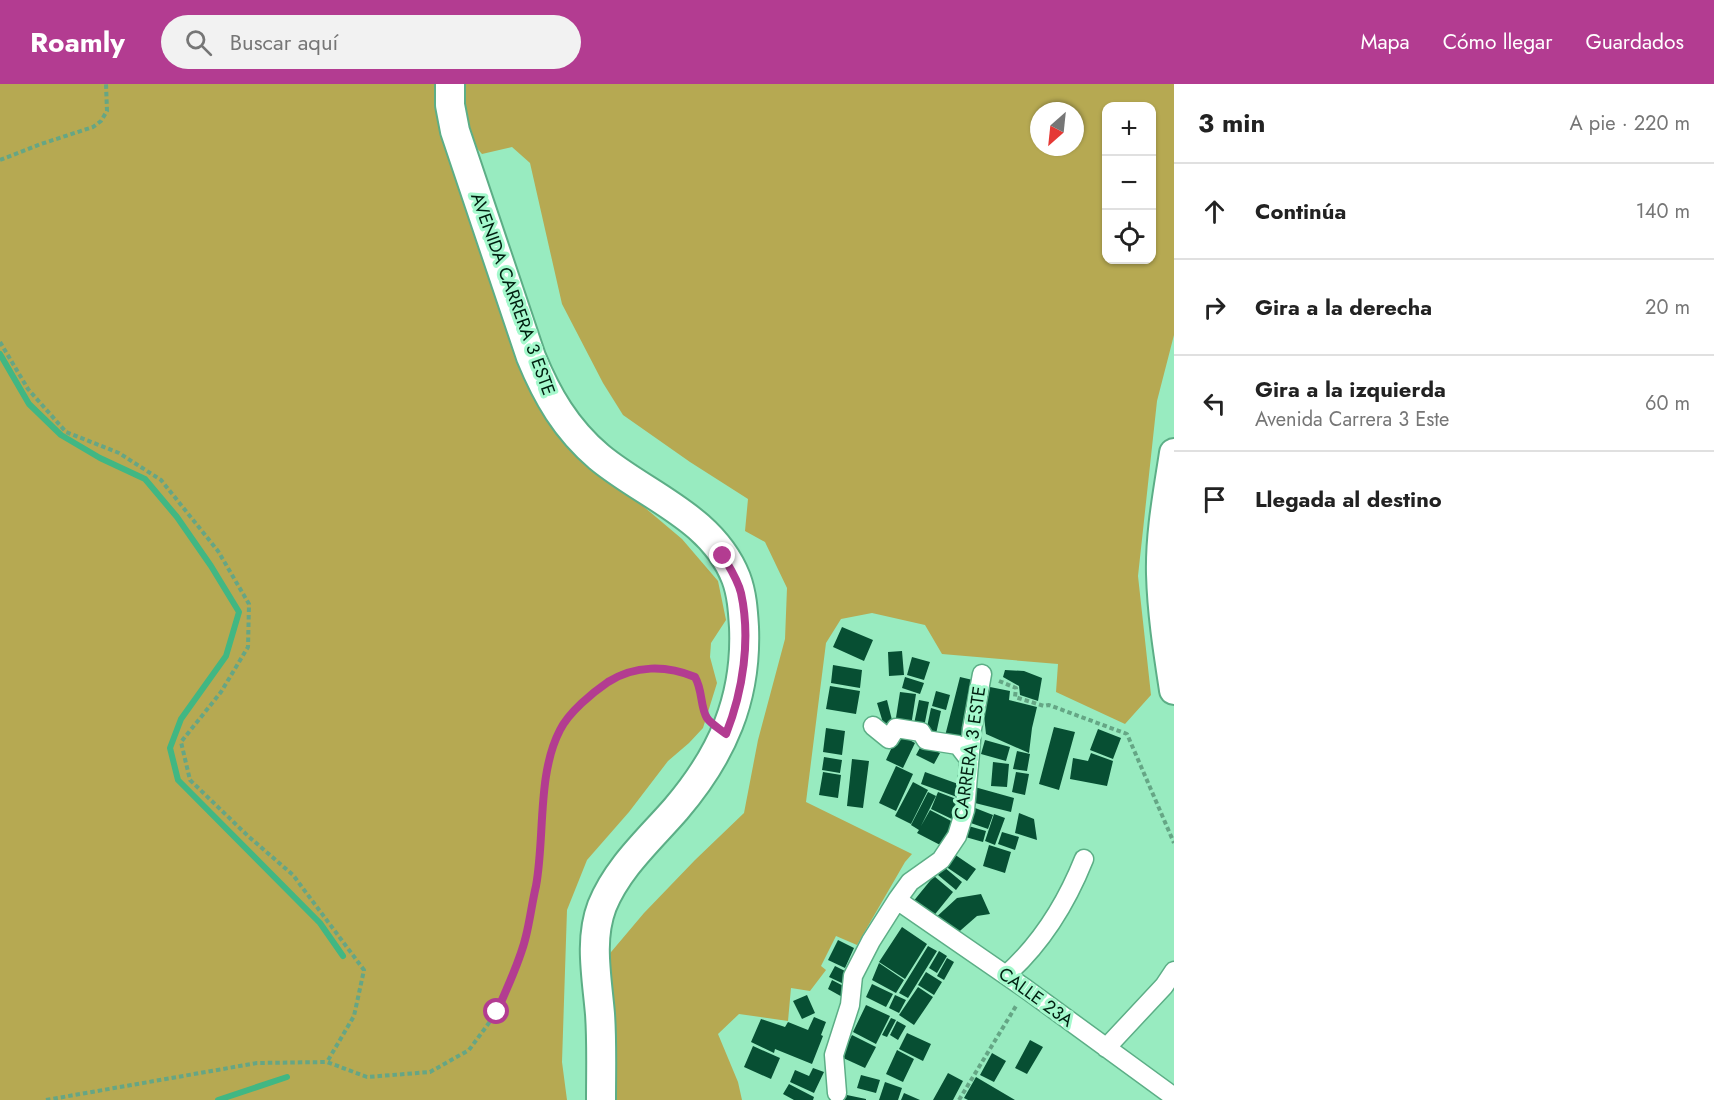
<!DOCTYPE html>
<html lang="es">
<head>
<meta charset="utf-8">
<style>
	:root { --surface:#fff; --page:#f2f2f2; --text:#222; --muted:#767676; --line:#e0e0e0; --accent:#b33c91 }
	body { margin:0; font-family:Jost,sans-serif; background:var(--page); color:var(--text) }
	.controls { position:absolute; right:18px; top:18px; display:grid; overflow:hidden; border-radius:12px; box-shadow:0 2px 4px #0004 }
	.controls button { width:54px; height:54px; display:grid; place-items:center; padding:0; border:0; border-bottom:2px solid var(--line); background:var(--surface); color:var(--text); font:30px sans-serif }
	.compass { position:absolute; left:1030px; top:18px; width:54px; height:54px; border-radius:50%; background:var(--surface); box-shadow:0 2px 4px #0004; rotate:207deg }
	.stop { position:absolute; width:18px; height:18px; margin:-14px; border:4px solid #b33c91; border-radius:50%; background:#fff }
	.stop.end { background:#b33c91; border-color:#fff; box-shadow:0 2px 6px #0008 }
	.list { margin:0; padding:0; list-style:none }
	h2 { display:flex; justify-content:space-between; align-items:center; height:78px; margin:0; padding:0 24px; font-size:26px }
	h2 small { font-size:20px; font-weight:400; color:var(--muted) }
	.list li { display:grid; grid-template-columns:39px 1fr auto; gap:18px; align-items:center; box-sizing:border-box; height:96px; padding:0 24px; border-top:2px solid var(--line) }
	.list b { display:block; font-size:22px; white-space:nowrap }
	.list p { margin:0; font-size:20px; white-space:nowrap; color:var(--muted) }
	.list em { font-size:20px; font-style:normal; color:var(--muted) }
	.icon { flex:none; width:33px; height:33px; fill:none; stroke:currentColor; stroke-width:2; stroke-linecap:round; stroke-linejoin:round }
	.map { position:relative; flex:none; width:1174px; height:1016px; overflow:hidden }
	header { display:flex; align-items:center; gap:36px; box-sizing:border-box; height:84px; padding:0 30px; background:var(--accent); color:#fff }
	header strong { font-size:28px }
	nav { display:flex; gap:33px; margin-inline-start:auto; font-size:21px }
	.search { width:420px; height:54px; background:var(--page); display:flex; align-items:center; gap:15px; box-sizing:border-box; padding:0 21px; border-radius:33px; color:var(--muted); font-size:22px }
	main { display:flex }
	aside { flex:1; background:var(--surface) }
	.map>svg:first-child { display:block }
	.green { fill:#b6a952; fill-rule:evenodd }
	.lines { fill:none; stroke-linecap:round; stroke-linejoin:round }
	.stream { stroke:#41b783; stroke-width:6 }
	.building { fill:#074f33 }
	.street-casing { stroke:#5cae86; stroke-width:21 }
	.primary-casing { stroke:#5cae86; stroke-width:32 }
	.path { stroke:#65a685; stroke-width:4; stroke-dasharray:4.5 3; stroke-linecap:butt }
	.street { stroke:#fff; stroke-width:18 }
	.primary { stroke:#fff; stroke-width:28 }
	.route { stroke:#b33c91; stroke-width:8 }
	.labels { text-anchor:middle; stroke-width:6; stroke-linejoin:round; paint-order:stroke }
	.street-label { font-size:18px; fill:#001f10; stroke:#a5f9cd }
</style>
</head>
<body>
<header>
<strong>Roamly</strong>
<div class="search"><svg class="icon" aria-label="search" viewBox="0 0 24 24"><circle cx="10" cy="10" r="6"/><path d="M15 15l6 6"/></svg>Buscar aquí</div>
<nav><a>Mapa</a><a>Cómo llegar</a><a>Guardados</a></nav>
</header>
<main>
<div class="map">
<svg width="1174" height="1016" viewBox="0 0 1174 1016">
	<rect width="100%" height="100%" fill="#98ebc0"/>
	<path class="green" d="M0 0H440L505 208 611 395 682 455 718 497 726 536 711 559 710 573 717 599 703 644 689 659 668 677 629 728 587 776 567 826 562 978 567 1016H0Z
		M461 0H1174V251L1157 317 1138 492 1151 611 1125 640 1056 608 1058 580 942 570 925 541 872 529 841 535 826 559 806 718 912 770 905 778 857 861 836 852 821 882 826 886 810 907 791 904 788 937 739 930 718 950 738 998 742 1016H614L606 874 644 829 695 776 744 729 758 656 785 555 787 504 765 458 745 447 748 415 690 378 623 331 603 299 562 220 530 79 512 63 482 70 461 46ZM1106 22H1152V176H1106ZM1039 27H1075V63H1039Z"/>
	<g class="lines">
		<path class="stream" d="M0 270 29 320 61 351 100 374 145 395 177 433 211 482 239 528 226 572 181 635 170 664 178 696 320 839 343 872
			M218 1016 287 993"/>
	</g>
	<path class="building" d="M842 543 873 556 864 577 833 563Z
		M902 567 904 591 889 592 888 568Z
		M912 573 930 578 924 596 907 591Z
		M833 581 862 586 860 604 831 599Z
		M1005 586 1024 587 1042 594 1038 617 1020 611 1019 602 1003 593Z
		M905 593 924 599 920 610 902 604Z
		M960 593 977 597 962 656 945 652Z
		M830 602 860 607 856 630 826 625Z
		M990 603 1010 607 1009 616 1037 623 1032 644 1029 669 986 650 984 632Z
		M936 607 950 611 946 626 932 622Z
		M900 608 916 610 911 642 895 640Z
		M887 616 893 640 884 642 877 619Z
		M919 616 929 618 924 643 914 640Z
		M931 624 941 627 936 650 926 648Z
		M1054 643 1075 648 1059 706 1039 700Z
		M826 644 845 647 842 671 823 668Z
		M1098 645 1121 654 1113 675 1090 666Z
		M898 650 915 659 903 684 886 676Z
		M985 656 1010 663 1006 677 981 670Z
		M922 660 940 669 934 680 916 671Z
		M1017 667 1030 670 1027 687 1013 685Z
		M1091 669 1113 677 1107 702 1070 695 1073 674 1088 677Z
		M824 673 842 676 840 689 822 686Z
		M852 675 869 677 863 724 847 722Z
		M993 678 1009 680 1007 703 991 702Z
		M896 682 913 690 896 727 879 719Z
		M823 688 841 691 838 714 819 711Z
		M925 688 961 701 957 713 921 700Z
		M1016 688 1029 690 1025 711 1012 708Z
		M913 698 928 706 911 740 895 732Z
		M971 702 1014 714 1011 728 967 717Z
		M928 708 936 712 921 742 930 726 957 740 944 763 917 749 919 746 911 741Z
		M938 708 959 716 956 737 931 725Z
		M970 722 993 731 988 745 965 737Z
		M1019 729 1034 735 1037 756 1015 749Z
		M994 730 1005 734 995 761 985 757Z
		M965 741 986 747 983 758 962 752Z
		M1002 748 1019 753 1015 766 998 760Z
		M989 761 1011 768 1005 789 983 782Z
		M954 770 976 785 967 797 945 782Z
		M944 783 962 798 956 806 938 791Z
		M934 792 953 808 932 834 912 819Z
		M981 810 990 830 977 832 953 853 932 837 957 814Z
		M902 843 927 860 905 895 879 878Z
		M838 856 854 864 845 884 828 876Z
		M928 862 937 867 908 914 899 909Z
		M939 867 947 872 937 889 929 884Z
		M947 874 954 878 944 896 937 892Z
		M879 879 904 896 896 909 872 896Z
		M835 882 851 890 846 901 829 893Z
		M926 888 942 898 934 911 918 901Z
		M832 896 851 906 846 915 828 905Z
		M872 900 893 910 886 923 866 913Z
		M918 903 933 913 914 941 899 931Z
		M807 911 815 929 802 935 793 917Z
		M895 911 906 916 899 929 889 924Z
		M866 921 890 932 876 960 853 948Z
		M814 933 826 938 821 951 823 952 812 980 775 965 774 969 751 958 761 935 785 943 788 938 808 946Z
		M891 934 896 936 887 953 882 951Z
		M897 937 906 942 898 956 890 951Z
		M907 949 931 960 923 977 899 965Z
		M852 951 876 963 865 984 841 973Z
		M1030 956 1043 963 1027 990 1015 984Z
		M753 962 780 974 771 995 744 983Z
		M897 966 914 975 903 998 886 990Z
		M992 969 1006 977 994 998 980 991Z
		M813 984 824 988 814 1009 790 998 795 986 809 992Z
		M948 989 963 997 953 1016H933Z
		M861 991 880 996 876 1009 857 1004Z
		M976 993 1015 1016H968L964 1014Z
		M885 998 902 1004 898 1016H879Z
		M789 1000 814 1013 813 1016H794L783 1010Z
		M904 1009 920 1016H901Z
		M842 1010 866 1015V1016H841Z"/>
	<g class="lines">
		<g class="street-casing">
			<path id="street" d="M873 642 889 655 896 644 921 648 926 656 958 661 968 674
				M897 816 1026 905 1174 1013
				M1006 891C1042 859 1066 820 1084 775
				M1106 964 1164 902 1174 887
				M837 1009 834 971 850 921 853 892 871 857 897 816 910 798 941 776 957 752 965 726 972 645 982 590"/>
		</g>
		<g class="primary-casing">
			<path id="primary" d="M450 0V21L455 47 531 273C547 312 566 345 599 373 646 412 712 433 736 494 742 510 743 527 744 543 747 615 722 671 676 725 649 756 618 783 602 822 589 856 597 894 600 930 602 958 601 987 601 1016
				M1174 369C1168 409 1160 449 1161 490 1162 529 1168 567 1174 606"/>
		</g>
		<path class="path" d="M0 76 41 60 93 43 101 37 107 27 106 0
			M0 258 28 305 66 348 119 369 161 396 218 467 249 520 248 563 221 608 181 658 190 696 248 752 293 791 364 886 354 932 327 978
			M999 597 1016 604 1015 613 1044 622 1049 621 1127 650 1174 759
			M46 1016 257 979 327 978 367 993 430 988 469 966 497 928 526 853 540 777 544 713 550 673 560 644 593 609 622 589 660 584 678 586 695 593C703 607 699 618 706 631
			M959 1016 1016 922"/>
		<use href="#street" class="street"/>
		<use href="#primary" class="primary"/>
	</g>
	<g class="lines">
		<path class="route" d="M497 928C507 903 520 878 526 852 530 836 532 819 536 802 545 753 537 690 560 646 569 628 592 609 608 598 635 581 666 581 695 593 703 607 700 623 707 634 711 640 720 645 726 650 743 607 751 555 741 509 738 496 730 484 723 472"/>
	</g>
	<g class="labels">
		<g class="street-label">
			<text transform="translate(513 210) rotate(70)" y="6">AVENIDA CARRERA 3 ESTE</text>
			<text transform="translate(970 669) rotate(-82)" y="6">CARRERA 3 ESTE</text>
			<text transform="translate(1036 913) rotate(36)" y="6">CALLE 23A</text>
		</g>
	</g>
</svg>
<div class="controls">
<button>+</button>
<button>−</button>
<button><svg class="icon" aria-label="locate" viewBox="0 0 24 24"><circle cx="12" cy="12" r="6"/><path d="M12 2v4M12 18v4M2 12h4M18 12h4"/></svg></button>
</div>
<svg class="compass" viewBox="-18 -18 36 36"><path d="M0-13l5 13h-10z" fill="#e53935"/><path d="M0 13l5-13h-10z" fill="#767676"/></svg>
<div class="stop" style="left:497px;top:928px"></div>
<div class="stop end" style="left:723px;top:472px"></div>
</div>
<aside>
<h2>3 min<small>A pie · 220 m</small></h2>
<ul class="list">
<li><svg class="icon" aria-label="ahead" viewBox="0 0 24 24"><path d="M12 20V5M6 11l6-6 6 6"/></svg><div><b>Continúa</b></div><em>140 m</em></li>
<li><svg class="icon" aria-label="right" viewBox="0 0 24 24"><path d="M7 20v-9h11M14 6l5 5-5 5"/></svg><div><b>Gira a la derecha</b></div><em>20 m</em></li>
<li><svg class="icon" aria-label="left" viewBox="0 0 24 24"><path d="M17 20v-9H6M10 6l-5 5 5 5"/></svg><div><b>Gira a la izquierda</b><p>Avenida Carrera 3 Este</p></div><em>60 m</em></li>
<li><svg class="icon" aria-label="arrive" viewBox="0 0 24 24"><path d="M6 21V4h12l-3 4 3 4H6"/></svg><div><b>Llegada al destino</b></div></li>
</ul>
</aside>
</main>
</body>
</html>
